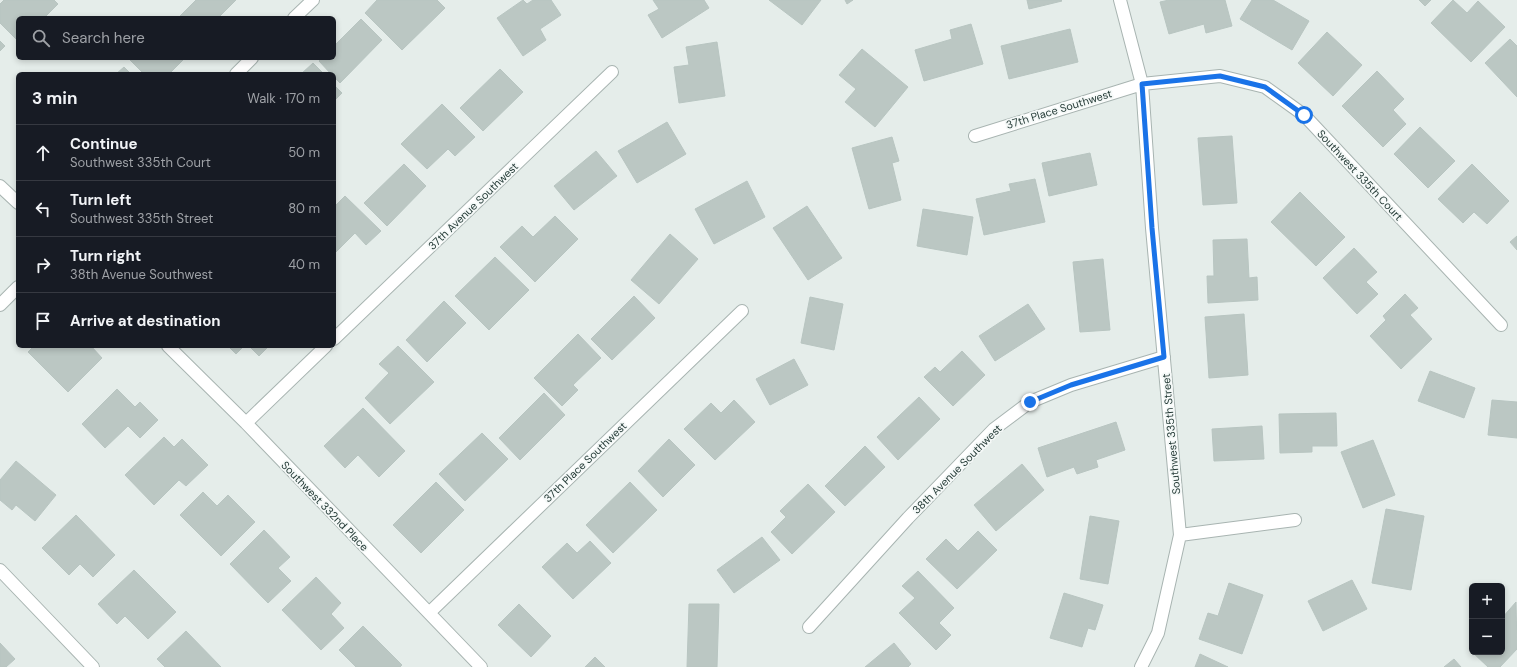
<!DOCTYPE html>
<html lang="en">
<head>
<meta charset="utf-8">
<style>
	:root { --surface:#171b24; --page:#242831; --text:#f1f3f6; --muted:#9ea1a6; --line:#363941 }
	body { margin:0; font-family:"DM Sans",sans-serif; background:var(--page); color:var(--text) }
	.controls { position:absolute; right:12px; bottom:12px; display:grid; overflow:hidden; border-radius:6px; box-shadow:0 2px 6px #0003 }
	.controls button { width:36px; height:36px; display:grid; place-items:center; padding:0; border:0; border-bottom:1px solid var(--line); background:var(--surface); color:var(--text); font:20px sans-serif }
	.stop { position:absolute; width:12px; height:12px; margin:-9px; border:3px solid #1a73e8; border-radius:50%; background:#fff }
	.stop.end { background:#1a73e8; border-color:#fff; box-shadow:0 1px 4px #0008 }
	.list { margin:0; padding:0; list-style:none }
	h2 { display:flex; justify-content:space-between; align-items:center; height:52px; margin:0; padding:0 16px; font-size:17px }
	h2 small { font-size:13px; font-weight:400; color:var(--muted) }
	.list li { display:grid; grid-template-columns:26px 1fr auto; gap:12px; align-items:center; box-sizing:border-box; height:56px; padding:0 16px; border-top:1px solid var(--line) }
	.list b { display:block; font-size:15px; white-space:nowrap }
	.list p { margin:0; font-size:13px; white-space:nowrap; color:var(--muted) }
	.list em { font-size:13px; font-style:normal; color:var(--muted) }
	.icon { flex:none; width:22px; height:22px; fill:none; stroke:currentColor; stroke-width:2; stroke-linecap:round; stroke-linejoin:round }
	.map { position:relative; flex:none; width:1517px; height:667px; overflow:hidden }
	.search { position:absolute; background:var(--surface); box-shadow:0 2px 6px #0003; left:16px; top:16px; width:320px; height:44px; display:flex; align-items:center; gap:10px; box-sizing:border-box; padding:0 14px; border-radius:6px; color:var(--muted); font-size:15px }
	.panel { position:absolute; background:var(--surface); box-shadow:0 2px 6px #0003; left:16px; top:72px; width:320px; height:276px; border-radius:6px }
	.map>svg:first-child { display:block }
	.building { fill:#bbc7c3; stroke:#b8c5c1 }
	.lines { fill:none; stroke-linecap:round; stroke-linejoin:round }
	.minor-casing { stroke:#a8b4b1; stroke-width:14 }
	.minor { stroke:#fff; stroke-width:12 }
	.route { stroke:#1a73e8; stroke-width:5 }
	.labels { text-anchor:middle; stroke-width:3.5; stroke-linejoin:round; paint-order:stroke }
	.street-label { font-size:11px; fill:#263c38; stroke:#f5f9f8 }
</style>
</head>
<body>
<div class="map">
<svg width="1517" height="667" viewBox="0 0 1517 667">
	<rect width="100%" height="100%" fill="#e5edea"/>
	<path class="building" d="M4 0H54L58 4 44 18H18V41L0 23V4Z
		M196 0H236L218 18H181L179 17Z
		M377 0H437L445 8 402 50 365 13Z
		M523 0 527 4 533 0H551L561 15 540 29 546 40 523 56 497 18Z
		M653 0H704L709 8 662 38 648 15 659 9Z
		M769 0H821L802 25Z
		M845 0H853L847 4Z
		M1027 0H1061L1062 1 1029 9Z
		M1169 0H1225L1232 26 1206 33 1204 24 1169 34 1160 2Z
		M1252 0H1273L1309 21 1292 50 1240 19Z
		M1419 0H1431L1425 6Z
		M1453 0 1467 13 1478 1 1505 27 1471 62 1431 23Z
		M361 19 382 40 340 83 334 77V74H331L319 61 322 58H334V46Z
		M971 24 983 64 924 81 915 50 952 39 950 30Z
		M1070 29 1078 62 1009 79 1001 46Z
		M1327 32 1362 65 1333 96 1298 63Z
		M1510 39 1517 46V97L1485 63Z
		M0 41 5 46 0 51Z
		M717 42 725 96 679 103 674 67 689 65 686 47Z
		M862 49 908 87 875 127 845 102 856 89 839 75Z
		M128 58H185L169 74H144Z
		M313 63 324 74H301Z
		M124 67 131 74H116Z
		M500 69 523 92 483 131 460 108Z
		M1377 71 1404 99 1393 110 1406 124 1383 147 1342 106Z
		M334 85 342 93 334 101Z
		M442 104 475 137 455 156 448 149 427 169 401 144Z
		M667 122 686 154 637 183 618 151Z
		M1420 127 1455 161 1428 188 1394 154Z
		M1232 136 1237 203 1203 205 1198 138Z
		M892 137 899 161 892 163 901 200 869 209 852 148Z
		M596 151 617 176 574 210 554 186Z
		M1090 153 1097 185 1049 196 1042 163Z
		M404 164 426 186 387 226 364 203Z
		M1472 164 1509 201 1487 224 1474 212 1463 223 1438 199Z
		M1035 179 1045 222 984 235 976 199 1011 191 1009 184Z
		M747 181 765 217 714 244 695 209Z
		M1300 192 1345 237 1316 266 1271 222Z
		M345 196 381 231 366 245 355 233 334 254V207Z
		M807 206 842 258 808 280 773 228Z
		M923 209 973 217 967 255 917 246Z
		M555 216 578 239 535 282 500 247 522 226 533 237Z
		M670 234 698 259 659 304 631 280Z
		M1517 236V250L1510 242Z
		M1247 239 1249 278 1257 277 1258 300 1208 303 1207 276H1214L1213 240Z
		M1354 248 1377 272 1366 282 1378 294 1357 314 1323 278Z
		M495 257 529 290 489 330 455 296Z
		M1103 259 1110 330 1080 332 1073 262Z
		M1405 294 1418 308 1410 315 1432 339 1401 369 1370 336 1386 320 1383 316Z
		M634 296 655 318 612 360 591 339Z
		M810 297 843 304 834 350 801 343Z
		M444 301 466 323 427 362 406 340Z
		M1028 304 1045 329 995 361 979 336Z
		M1244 314 1248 375 1209 378 1205 317Z
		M578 334 601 358 573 385 578 390 562 406 534 378Z
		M34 346H91L102 358 68 392 28 352Z
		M228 346H244L236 354Z
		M249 346H269L259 356Z
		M398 346 434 382 390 424 365 398 389 373 379 364Z
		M962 351 985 375 953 406 924 377 935 367 940 372Z
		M794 359 808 385 770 405 756 379Z
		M1430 371 1475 388 1464 418 1418 401Z
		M117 389 135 407 140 402 158 420 140 438 128 426 105 448 82 424Z
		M544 393 565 415 520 460 499 438Z
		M919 397 940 419 898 460 877 437Z
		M734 400 755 422 715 460 684 429 711 403 721 413Z
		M1492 400 1517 402V438L1488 435Z
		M363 408 405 451 379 477 358 455 345 468 324 446Z
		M1336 413 1337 446H1312V452L1280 453 1279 414Z
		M1116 422 1125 450 1096 460 1098 467 1077 474 1074 467 1047 477 1038 448Z
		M1262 426 1264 459 1214 461 1212 429Z
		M482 433 508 459 465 501 439 474Z
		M164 437 174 447 182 439 208 465 186 486 179 480 154 505 125 475Z
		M669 439 695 465 663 497 638 471Z
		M1373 440 1395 495 1363 508 1341 452Z
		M865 446 885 467 845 506 825 486Z
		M16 461 56 495 35 521 16 505 12 510 0 500V480Z
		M1022 464 1044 490 996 531 974 505Z
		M436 482 464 510 421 553 393 525Z
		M630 482 657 510 613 553 586 525Z
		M808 484 835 512 792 554 771 532 786 517 780 511Z
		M203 492 217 506 228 495 255 522 221 556 180 515Z
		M1386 509 1424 516 1411 590 1372 583Z
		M76 515 115 555 93 577 80 564 69 575 42 548Z
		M1090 516 1119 521 1108 584 1080 579Z
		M264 530 290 557 278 568 291 581 268 603 230 564Z
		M978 531 997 550 957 589 926 559 946 539 958 551Z
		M762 537 780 560 734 593 717 570Z
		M590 541 611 563 573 599 542 567 567 543 577 553Z
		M134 570 176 612 148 639 125 616 117 624 98 604Z
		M918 571 954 608 939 623 951 635 936 650 899 613 915 598 902 586Z
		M316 577 341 603 331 614 344 628 321 650 282 610Z
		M1352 580 1367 609 1323 631 1308 601Z
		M1229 583 1263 595 1242 654 1199 639 1208 613 1218 616Z
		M1064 593 1103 605 1095 630 1088 628 1082 647 1050 638Z
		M1516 602 1517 649 1500 667H1488L1471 651 1502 652V618Z
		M519 604 551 636 531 657 498 625Z
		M689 604H719L717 667H687Z
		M363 626 402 665 400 667H356L339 650Z
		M186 631 221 667H165L157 659Z
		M0 643 15 659 6 667H0Z
		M894 643 911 664 908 667H865Z
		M1200 654 1228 667H1195Z
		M595 657 605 667H585Z
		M1454 659 1461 667H1444Z"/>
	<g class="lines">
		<g class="minor-casing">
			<path id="minor" d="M1120 0 1142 84 1152 228 1180 535 1158 633 1141 667
				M294 18 313 0
				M236 74 252 58
				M975 136 1142 84 1220 76 1265 87 1304 115 1501 325
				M0 186 18 203
				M0 305 18 287
				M334 339 612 72
				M168 346 246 423 481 667
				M246 423 326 346
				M1180 535 1295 520
				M0 570 93 667
				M429 613 742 311
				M809 627 908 518 994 429 1030 402 1071 385 1164 357"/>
		</g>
		<use href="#minor" class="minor"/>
	</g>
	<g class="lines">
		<path class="route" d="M1030 402 1071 385 1164 357 1152 228 1142 84 1220 76 1265 87 1304 115"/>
	</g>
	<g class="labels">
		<g class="street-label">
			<text transform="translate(1059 109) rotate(-17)" y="4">37th Place Southwest</text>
			<text transform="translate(1360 175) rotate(47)" y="4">Southwest 335th Court</text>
			<text transform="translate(473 206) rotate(-44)" y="4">37th Avenue Southwest</text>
			<text transform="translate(1171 434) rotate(-95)" y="4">Southwest 335th Street</text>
			<text transform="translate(585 462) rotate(-44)" y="4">37th Place Southwest</text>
			<text transform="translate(957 469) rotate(-45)" y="4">38th Avenue Southwest</text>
			<text transform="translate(325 506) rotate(46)" y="4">Southwest 332nd Place</text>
		</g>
	</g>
</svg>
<div class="controls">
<button>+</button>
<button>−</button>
</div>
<div class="stop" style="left:1304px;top:115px"></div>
<div class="stop end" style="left:1030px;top:402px"></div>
<div class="search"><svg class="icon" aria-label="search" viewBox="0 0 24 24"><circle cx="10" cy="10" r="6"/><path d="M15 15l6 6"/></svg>Search here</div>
<section class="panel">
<h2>3 min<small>Walk · 170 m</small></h2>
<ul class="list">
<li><svg class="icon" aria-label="ahead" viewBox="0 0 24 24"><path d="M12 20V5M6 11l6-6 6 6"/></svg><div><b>Continue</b><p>Southwest 335th Court</p></div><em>50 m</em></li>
<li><svg class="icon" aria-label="left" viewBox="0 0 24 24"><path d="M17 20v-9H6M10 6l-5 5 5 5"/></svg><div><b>Turn left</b><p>Southwest 335th Street</p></div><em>80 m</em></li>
<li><svg class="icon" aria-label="right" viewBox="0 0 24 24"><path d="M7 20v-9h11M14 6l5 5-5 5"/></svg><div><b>Turn right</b><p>38th Avenue Southwest</p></div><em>40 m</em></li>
<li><svg class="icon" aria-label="arrive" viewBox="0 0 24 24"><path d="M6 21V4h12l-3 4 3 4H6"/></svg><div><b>Arrive at destination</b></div></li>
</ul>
</section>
</div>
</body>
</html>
